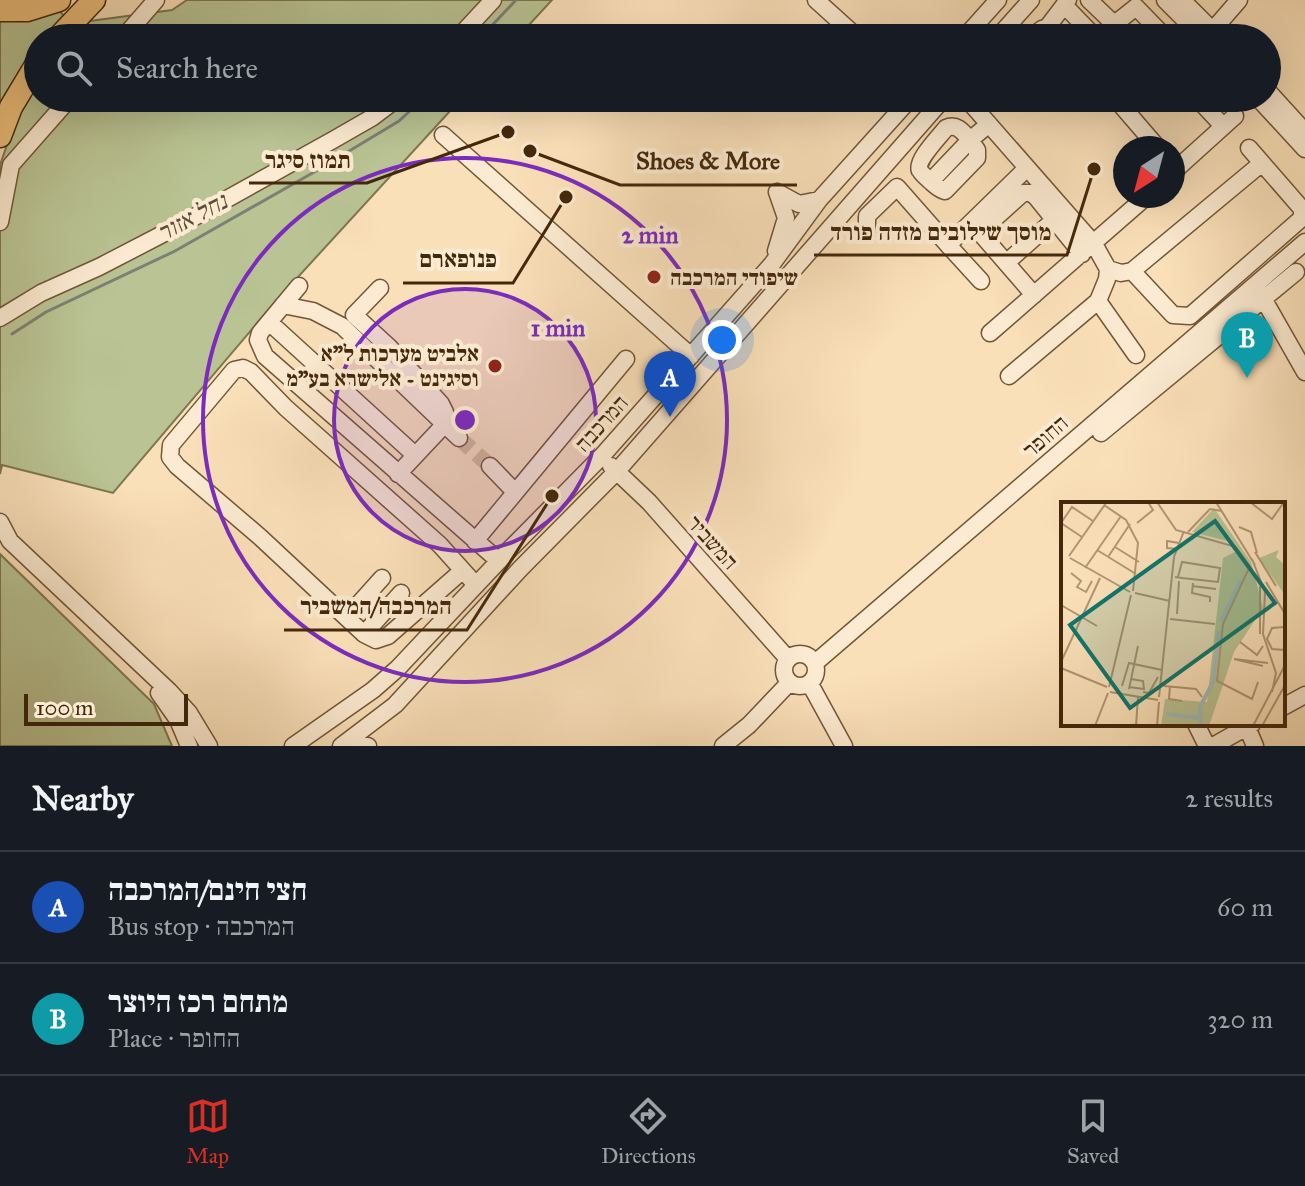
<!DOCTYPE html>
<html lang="en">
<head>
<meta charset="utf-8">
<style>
	:root { --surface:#171b24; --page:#242831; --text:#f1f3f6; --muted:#9ea1a6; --line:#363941; --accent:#d93025 }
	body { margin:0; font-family:"IM FELL Great Primer","Frank Ruhl Libre",serif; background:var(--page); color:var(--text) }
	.compass { position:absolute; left:1113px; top:136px; width:72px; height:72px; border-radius:50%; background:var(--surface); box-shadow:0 8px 32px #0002; rotate:216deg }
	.scale { position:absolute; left:24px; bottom:20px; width:164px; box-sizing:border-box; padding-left:8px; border:4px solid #44280b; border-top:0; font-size:22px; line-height:28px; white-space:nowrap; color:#44280b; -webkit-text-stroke:6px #fcebd2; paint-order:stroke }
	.you { position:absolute; left:722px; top:340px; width:28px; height:28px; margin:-20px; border:6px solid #fff; border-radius:50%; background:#1a73e8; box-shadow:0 0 0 12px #1a73e833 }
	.badge { display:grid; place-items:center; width:52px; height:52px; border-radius:50%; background:var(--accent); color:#fff; font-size:26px; font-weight:700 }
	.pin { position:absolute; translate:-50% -66px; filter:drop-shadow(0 2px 4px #0008) }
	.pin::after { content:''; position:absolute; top:42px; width:28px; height:24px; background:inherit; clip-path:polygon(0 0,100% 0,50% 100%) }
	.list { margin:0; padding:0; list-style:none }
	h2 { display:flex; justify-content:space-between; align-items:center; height:104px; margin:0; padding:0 32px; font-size:34px }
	h2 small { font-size:26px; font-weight:400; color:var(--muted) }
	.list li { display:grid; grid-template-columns:52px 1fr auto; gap:24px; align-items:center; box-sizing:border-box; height:112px; padding:0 32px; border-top:2px solid var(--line) }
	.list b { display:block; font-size:30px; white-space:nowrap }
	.list p { margin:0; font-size:26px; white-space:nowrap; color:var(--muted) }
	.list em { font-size:26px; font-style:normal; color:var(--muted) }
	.icon { flex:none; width:44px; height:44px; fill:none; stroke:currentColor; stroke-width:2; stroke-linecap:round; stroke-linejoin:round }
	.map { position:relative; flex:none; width:1305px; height:746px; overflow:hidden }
	.search { position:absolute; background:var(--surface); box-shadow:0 8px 32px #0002; left:24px; right:24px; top:24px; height:88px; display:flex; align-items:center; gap:20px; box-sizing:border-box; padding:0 28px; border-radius:44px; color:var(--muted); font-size:30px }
	.sheet { height:328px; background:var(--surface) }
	nav { display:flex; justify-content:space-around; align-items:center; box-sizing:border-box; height:112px; border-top:2px solid var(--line); background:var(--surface); font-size:22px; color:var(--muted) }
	nav a { display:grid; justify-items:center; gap:4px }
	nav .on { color:var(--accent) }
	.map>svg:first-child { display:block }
	.green { fill:#b9c393; stroke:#7e764f; stroke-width:2 }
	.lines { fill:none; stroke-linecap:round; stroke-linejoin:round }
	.stream { stroke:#7d8074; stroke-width:3 }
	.minor-tunnel { stroke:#d6bb96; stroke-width:16; stroke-dasharray:16 8; stroke-linecap:butt }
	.minor-casing { stroke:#725636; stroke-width:19 }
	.highway-casing { stroke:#44280b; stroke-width:25 }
	.minor { stroke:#fcebd2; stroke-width:16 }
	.highway { stroke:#edc07c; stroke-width:22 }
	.ring { fill:none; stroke:#7b2cbf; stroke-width:4 }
	.poi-dot { fill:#8f2418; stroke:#fcebd2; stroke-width:3 }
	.labels { text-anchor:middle; stroke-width:8; stroke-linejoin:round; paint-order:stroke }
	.poi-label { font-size:22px; font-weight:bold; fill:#44280b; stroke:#fcebd2; text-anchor:start }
	.street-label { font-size:22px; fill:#44280b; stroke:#fcebd2 }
	.water-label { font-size:24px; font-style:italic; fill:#5c4c37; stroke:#fcebd2 }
	.inset-river { fill:none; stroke:#a3baba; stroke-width:4 }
	.inset-road { fill:none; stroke:#b19673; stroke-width:2 }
	.view { fill:#0f766e; fill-opacity:0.15; stroke:#0f766e; stroke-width:4 }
	.inset-edge { fill:none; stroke:#44280b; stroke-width:4 }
	.centre { fill:#7b2cbf; stroke:#fcebd2; stroke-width:4 }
	.ring-label { font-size:24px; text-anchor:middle; font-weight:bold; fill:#7b2cbf; stroke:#fcebd2; stroke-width:8; stroke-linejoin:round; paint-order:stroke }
	.leader { fill:none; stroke:#44280b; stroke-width:3 }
	.callout-dot { fill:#44280b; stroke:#fcebd2; stroke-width:3 }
	.callout-label { font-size:24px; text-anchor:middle; font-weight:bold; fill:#44280b; stroke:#fcebd2; stroke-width:8; stroke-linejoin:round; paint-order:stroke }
</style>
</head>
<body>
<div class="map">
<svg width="1305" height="746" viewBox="0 0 1305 746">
	<rect width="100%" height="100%" fill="#fae0b9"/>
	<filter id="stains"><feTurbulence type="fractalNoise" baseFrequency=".0025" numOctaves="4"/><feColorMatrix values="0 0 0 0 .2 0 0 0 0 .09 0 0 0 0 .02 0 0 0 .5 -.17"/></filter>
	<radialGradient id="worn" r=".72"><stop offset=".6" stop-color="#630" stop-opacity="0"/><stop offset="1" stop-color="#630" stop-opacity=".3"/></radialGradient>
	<path class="green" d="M187 0H552L517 38H73L90 21 172 10Z
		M59 10 64 16 43 38H38C38 52 7 86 0 104V18Z
		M38 79V98H462L276 301 113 493 2 465 0 474V165L16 119Z
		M0 554 154 704 172 746H0Z"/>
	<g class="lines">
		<path class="stream" d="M480 38 516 0
			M12 334 46 312 175 251 316 171 399 121 424 98"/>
		<path class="minor-tunnel" d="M459 438 490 466"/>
		<g class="minor-casing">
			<path id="minor" d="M816 0 858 38
				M1089 0 1114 24
				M1165 0 1203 38
				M1182 0 1220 38
				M1064 5 1096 38
				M1046 29 1068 0
				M1213 30 1239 0
				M123 38 156 0
				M458 38 493 0
				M964 38 998 0
				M997 38 1031 0
				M1030 38 1042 29 1056 38
				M1097 38 1136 7 1166 38
				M1267 90 1305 132
				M966 98 1094 244 1108 269 1121 273 1132 271 1262 163
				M1115 98 1158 148
				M1197 98 1223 126
				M1258 98 1305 149
				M443 135 691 356
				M1173 172 1235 116
				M931 181 970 140C963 132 957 123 946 128 939 137 915 161 920 171 920 172 929 180 929 180 935 185 938 189 945 191L977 158V150L970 140 989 124
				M777 192 799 204 819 200
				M0 222 11 165 70 98
				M867 232V216L897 187 948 245
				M776 251 786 218 777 192
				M1006 263 1054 220
				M1132 271 1173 315 1190 316 1302 218V209L1249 148
				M981 281 948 245 1027 168
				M299 286 260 333 258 340 265 356 499 561
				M380 288 354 315 389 347 441 404 445 412 444 425 398 474
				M1260 293 1305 372
				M1034 295 982 235 984 228 1023 193H1031L1036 197 1082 254
				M1098 301 1136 355
				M283 305 313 311 342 326 459 438
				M0 318 41 293 99 267 180 225 333 140 373 117 398 98
				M269 322 415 455
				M990 333 1147 196
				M1009 376 1098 301 1107 279 1108 269
				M1101 433 1296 272
				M490 466 515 492
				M611 466 649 502 788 659
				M0 522 10 541 169 691 189 713 209 746
				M475 541 626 359
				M462 571 388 636 376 640 364 634 260 537 177 466 170 457 171 445 234 370 243 368 251 372 286 408 440 545 476 585
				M347 617 382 578
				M364 634 401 593
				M784 670a16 16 0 1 1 32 0a16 16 0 1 1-32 0Z
				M815 663 1305 242
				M810 684 844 746
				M159 693 178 720 189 746
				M1283 707 1305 695
				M1196 724 1207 746
				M1247 727 1255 746
				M348 742 368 746
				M293 746 373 690 398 668 511 548 601 457 772 264 819 200 911 98
				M341 746 395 705 521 568 617 471 944 98
				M723 746 749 725 789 683
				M1213 746 1252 724"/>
		</g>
		<g class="highway-casing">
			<path id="highway" d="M0 10H27L59 0
				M58 38 94 0
				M0 136 11 107 38 62"/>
		</g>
		<use href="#minor" class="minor"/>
		<use href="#highway" class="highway"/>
	</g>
	<circle cx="465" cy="420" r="131" fill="#7b2cbf" fill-opacity=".12"/>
	<g class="ring">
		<circle cx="465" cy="420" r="131"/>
		<circle cx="465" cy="420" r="262"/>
	</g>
	<g class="poi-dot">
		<circle cx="654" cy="277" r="8"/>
		<circle cx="495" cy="366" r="8"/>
	</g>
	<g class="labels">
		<g class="poi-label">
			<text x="670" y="285">שיפודי המרכבה</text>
			<text x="479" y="361" text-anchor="end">אלביט מערכות ל"א<tspan x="479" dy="25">וסיגינט - אלישרא בע"מ</tspan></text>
		</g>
		<g class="street-label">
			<text transform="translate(601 423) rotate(-48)" y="8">המרכבה</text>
			<text transform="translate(1045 436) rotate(-41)" y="8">החופר</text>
			<text transform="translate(713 542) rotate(48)" y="8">המשביר</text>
		</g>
		<g class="water-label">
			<text transform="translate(192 217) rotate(-28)" y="8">נחל אזור</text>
		</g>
	</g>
	<g transform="translate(1061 502)">
		<rect width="224" height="224" fill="#fae0b9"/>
		<path d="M153 6 190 60 202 106 173 150 148 224H100L104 197 146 200 162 56 176 49 171 40 131 30ZM218 48 215 55 224 63V93L198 56Z" fill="#b9c393"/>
		<path class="inset-river" d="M160 119 180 78M105 212 138 216M140 224 139 205 152 180 158 129"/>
		<path class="inset-road" d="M96 0 115 28 175 45 191 67M155 0 194 63M189 0 211 17 223 0M43 3 65 18 77 41 72 89M76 21 92 8 87 0M178 25 190 30 196 51M127 30 149 7 161 9M21 35 0 21 11 5 32 19M54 45 78 60M116 47 106 46V39L118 41M36 48 75 72M194 50 215 84M8 54 45 1M47 55 69 22M9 56 69 90M191 57 204 90 202 132 215 171 211 190M189 64 162 122 156 179 191 197 197 180M24 66 60 14M10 71 20 79 16 85 25 90 31 79M114 75 121 76 157 80 159 66 121 60 117 75M205 80 224 112M132 81 131 91 149 95V100M131 84 155 87M74 91 109 99M0 103 36 124M116 112 118 79M109 117 154 122M224 125 211 126 206 137 211 147 224 148M199 132V84M179 140 196 153 202 144M173 157 202 164M173 157 207 161M0 160 39 76M0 166 46 185M61 184 68 161 101 168M103 184 135 187 141 195M109 184 108 197 121 199M48 185 70 93M68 185 83 187 82 179 70 177M68 187 77 144M49 190 97 198M82 190 88 191 97 175M98 195 113 55 123 29M34 224 47 191M75 224 77 195M96 224 98 200M192 224 224 163M201 224 224 183"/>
		<path class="view" d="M154 19 214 101 69 206 9 123Z"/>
		<rect width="224" height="224" class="inset-edge"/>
	</g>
	<circle cx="465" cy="420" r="12" class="centre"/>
	<g class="ring-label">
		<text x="650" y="243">2 min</text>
		<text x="558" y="336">1 min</text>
	</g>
	<path class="leader" d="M508 132L367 183H249M530 151L620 185H797M1094 169L1067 255H814M566 197L513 283H403M552 496L467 630H284"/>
	<g class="callout-dot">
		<circle cx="508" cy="132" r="8"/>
		<circle cx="530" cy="151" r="8"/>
		<circle cx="1094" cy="169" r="8"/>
		<circle cx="566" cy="197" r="8"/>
		<circle cx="552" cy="496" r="8"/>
	</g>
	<g class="callout-label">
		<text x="308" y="168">תמוז סיגר</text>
		<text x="708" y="169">Shoes &amp; More</text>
		<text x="941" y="240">מוסך שילובים מזדה פורד</text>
		<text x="458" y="267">פנופארם</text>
		<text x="376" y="614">המרכבה/המשביר</text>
	</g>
	<rect width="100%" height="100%" filter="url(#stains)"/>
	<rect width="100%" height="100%" fill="url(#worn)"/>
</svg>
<svg class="compass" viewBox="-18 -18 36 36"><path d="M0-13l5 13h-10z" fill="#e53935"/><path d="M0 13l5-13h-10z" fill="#9ea1a6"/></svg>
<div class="scale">100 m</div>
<div class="you"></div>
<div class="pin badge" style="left:670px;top:417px;background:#1a4fb4">A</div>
<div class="pin badge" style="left:1247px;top:378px;background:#0f9aa8">B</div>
<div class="search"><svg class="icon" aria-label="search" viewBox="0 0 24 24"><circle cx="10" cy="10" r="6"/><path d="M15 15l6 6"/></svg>Search here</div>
</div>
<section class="sheet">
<h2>Nearby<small>2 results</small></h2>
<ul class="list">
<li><span class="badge" style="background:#1a4fb4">A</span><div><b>חצי חינם/המרכבה</b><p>Bus stop · המרכבה</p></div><em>60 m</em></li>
<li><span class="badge" style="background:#0f9aa8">B</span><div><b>מתחם רכז היוצר</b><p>Place · החופר</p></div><em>320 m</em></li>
</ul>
</section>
<nav>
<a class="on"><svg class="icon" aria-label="map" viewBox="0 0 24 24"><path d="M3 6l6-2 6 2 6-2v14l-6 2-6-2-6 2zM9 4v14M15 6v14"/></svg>Map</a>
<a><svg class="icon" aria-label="directions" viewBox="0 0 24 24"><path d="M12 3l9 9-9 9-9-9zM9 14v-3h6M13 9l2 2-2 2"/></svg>Directions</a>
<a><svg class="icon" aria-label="saved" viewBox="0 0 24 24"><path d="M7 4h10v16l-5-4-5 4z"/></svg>Saved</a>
</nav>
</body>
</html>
